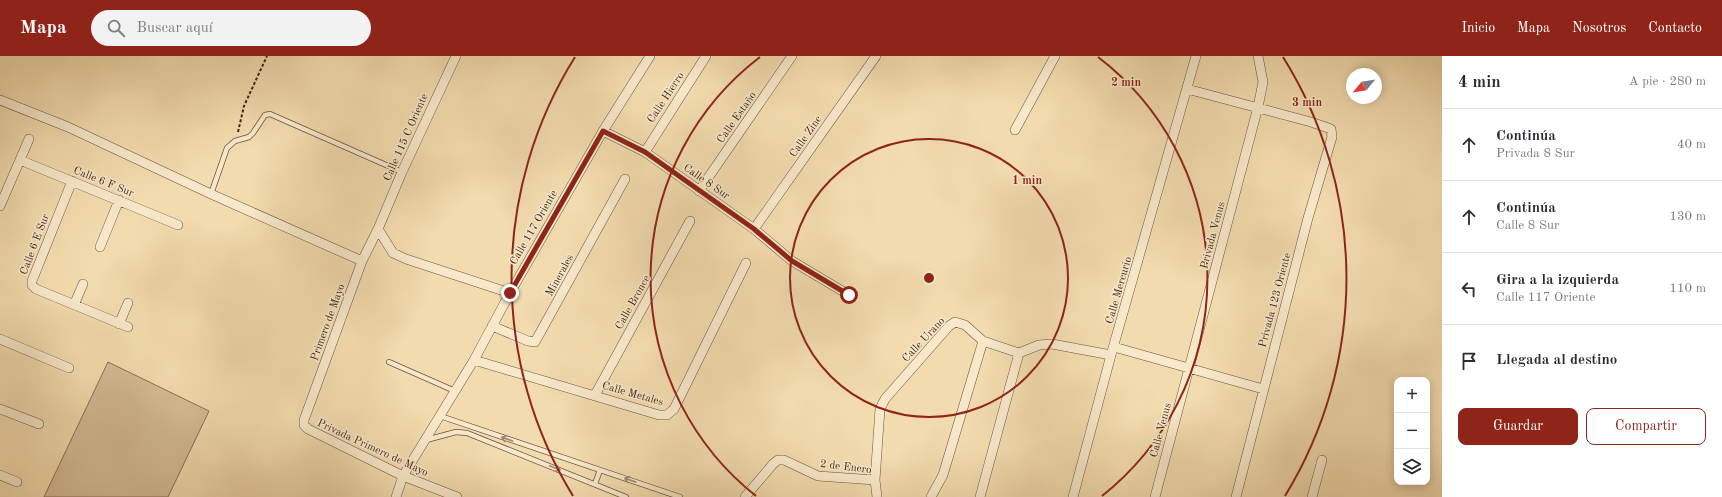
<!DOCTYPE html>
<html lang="es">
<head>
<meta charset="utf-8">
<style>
	:root { --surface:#fff; --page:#f2f2f3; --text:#2b2b33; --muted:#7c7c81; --line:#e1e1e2; --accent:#8f2418 }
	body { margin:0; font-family:"Old Standard TT",serif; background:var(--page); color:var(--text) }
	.controls { position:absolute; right:12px; bottom:12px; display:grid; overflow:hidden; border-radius:8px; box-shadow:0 2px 10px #0003 }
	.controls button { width:36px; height:36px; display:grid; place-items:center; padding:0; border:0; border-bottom:1px solid var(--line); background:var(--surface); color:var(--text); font:20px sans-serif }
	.compass { position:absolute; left:1346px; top:12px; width:36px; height:36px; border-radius:50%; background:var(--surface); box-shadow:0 2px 10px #0003; rotate:240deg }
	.stop { position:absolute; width:12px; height:12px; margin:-9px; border:3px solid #8f2418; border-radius:50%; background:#fff }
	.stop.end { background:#8f2418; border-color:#fff; box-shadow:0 1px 4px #0008 }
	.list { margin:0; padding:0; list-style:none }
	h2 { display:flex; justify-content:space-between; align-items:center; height:52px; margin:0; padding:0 16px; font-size:17px }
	h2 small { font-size:13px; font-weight:400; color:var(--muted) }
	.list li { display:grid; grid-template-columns:26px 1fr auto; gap:12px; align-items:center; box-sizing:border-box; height:72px; padding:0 16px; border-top:1px solid var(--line) }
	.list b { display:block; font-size:15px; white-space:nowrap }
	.list p { margin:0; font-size:13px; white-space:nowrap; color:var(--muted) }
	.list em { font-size:13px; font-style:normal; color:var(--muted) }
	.actions { display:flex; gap:8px; padding:12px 16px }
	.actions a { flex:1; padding:9px 0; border:1px solid var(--accent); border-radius:8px; text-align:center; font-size:14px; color:var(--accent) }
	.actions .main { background:var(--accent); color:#fff }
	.icon { flex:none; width:22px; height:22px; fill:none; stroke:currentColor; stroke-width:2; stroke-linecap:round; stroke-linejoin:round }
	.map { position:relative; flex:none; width:1442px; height:441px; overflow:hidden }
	header { display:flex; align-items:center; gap:24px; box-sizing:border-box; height:56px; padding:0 20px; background:var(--accent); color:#fff }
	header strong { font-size:19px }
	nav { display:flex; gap:22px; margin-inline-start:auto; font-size:14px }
	.search { width:280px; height:36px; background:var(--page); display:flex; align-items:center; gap:10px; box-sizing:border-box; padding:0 14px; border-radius:22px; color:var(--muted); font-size:15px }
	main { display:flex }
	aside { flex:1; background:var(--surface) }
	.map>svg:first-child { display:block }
	.green { fill:#d4bc94; stroke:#8a7056 }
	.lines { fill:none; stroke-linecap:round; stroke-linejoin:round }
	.lane-casing { stroke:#6c523d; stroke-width:6 }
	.street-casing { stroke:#6c523d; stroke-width:10 }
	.path { stroke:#402517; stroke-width:2; stroke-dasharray:3 2; stroke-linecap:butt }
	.lane { stroke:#f7e8ca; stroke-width:4.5 }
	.street { stroke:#f7e8ca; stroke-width:9 }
	.oneway { stroke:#9c8670 }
	.route { stroke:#8f2418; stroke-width:5 }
	.ring { fill:none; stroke:#8f2418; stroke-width:2 }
	.labels { text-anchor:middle; stroke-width:3; stroke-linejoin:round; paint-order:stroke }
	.street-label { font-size:11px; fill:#402517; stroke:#f7e8ca }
	.centre { fill:#8f2418; stroke:#f7e8ca; stroke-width:2 }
	.ring-label { font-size:12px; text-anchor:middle; font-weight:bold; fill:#8f2418; stroke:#f7e8ca; stroke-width:3; stroke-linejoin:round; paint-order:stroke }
</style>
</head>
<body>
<header>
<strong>Mapa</strong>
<div class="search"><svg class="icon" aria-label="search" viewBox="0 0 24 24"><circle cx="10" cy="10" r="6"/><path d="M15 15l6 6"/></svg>Buscar aquí</div>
<nav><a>Inicio</a><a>Mapa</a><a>Nosotros</a><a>Contacto</a></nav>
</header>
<main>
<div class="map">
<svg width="1442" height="441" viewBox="0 0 1442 441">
	<rect width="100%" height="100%" fill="#f2dbae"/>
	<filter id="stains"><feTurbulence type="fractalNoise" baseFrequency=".005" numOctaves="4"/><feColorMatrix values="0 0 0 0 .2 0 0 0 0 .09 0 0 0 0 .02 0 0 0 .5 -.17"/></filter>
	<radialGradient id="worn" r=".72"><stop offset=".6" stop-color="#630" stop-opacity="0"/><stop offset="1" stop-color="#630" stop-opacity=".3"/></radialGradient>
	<path class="green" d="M108 306 209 355 168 441H44Z"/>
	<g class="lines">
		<g class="lane-casing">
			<path id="lane" d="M211 138 227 92 235 85 249 81 253 77 265 59 270 58 402 116
				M389 306 455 335
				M440 360 680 441
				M426 384 456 376 467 377 626 441
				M595 428 600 414"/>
		</g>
		<g class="street-casing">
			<path id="street" d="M456 0 402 116 378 173 362 205 304 364V369L308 373 403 420 457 441
				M1187 33 1311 66 1331 73 1332 81 1308 162 1236 441
				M0 44 68 71 211 138 362 205
				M1015 74 1055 0
				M603 75 645 96 754 173 792 205 849 239
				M645 96 706 0
				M20 104 178 169
				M72 125 32 225V229L36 233 128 271
				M699 135 792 0
				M0 150 29 83
				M378 173 393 197 406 203 510 237
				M754 173 876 0
				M100 191 119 144
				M74 249 83 228
				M119 268 128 247
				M492 270 528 285 535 286 625 123
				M0 283 69 312
				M1114 291 1263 333
				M474 304 659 359H667L674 353 746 207
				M595 339 690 165
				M0 353 39 368
				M0 419 17 426
				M875 424 880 353 885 343 949 270 955 266 965 269 983 285 1019 297 1039 289 1052 288 1111 299
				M396 441 403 420 474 304 510 237 603 75 650 0
				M745 441 773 408 778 404H784L818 420 875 424 877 441
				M931 441 943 419 983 285
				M980 441 1019 297
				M1073 441 1111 299 1196 0
				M1155 441 1258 51 1263 26 1258 0
				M1312 441 1322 404"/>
		</g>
		<path class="path" d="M238 76 244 50 267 0"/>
		<use href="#lane" class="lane"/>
		<use href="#street" class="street"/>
	</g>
	<defs><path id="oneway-shaft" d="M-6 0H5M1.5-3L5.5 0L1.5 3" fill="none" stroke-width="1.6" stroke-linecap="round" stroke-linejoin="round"/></defs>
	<g class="oneway">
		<use href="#oneway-shaft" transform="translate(507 383) rotate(-161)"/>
		<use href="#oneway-shaft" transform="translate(555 412) rotate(22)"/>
		<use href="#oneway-shaft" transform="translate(630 424) rotate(-161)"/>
	</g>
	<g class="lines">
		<path class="route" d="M510 237 603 75 645 96 754 173 792 205 849 239"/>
	</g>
	<g class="ring">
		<circle cx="929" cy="222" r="139"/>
		<path d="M756 440A278 278 0 0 1 760 1M1098 1A278 278 0 0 1 1102 440"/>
		<path d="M573 440A417 417 0 0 1 575 1M1283 1A417 417 0 0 1 1285 440"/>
	</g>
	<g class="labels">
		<g class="street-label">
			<text transform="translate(665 41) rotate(-57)" y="4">Calle Hierro</text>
			<text transform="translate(736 61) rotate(-55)" y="4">Calle Estaño</text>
			<text transform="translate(805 80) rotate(-55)" y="4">Calle Zinc</text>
			<text transform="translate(405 81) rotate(-66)" y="4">Calle 115 C Oriente</text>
			<text transform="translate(104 125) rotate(22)" y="4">Calle 6 F Sur</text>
			<text transform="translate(707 125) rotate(35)" y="4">Calle 8 Sur</text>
			<text transform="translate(533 171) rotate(-60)" y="4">Calle 117 Oriente</text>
			<text transform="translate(1212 179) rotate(-75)" y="4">Privada Venus</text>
			<text transform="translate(34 188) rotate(-69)" y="4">Calle 6 E Sur</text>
			<text transform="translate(559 219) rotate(-61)" y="4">Minerales</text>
			<text transform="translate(1118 234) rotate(-74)" y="4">Calle Mercurio</text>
			<text transform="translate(1274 244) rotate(-75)" y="4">Privada 123 Oriente</text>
			<text transform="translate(632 246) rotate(-61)" y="4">Calle Bronce</text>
			<text transform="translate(327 266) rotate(-70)" y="4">Primero de Mayo</text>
			<text transform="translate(923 283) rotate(-47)" y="4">Calle Urano</text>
			<text transform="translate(633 337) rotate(16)" y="4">Calle Metales</text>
			<text transform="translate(1160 374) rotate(-75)" y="4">Calle Venus</text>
			<text transform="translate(373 391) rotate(25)" y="4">Privada Primero de Mayo</text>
			<text transform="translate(846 410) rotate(7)" y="4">2 de Enero</text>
		</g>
	</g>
	<circle cx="929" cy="222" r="6" class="centre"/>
	<g class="ring-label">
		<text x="1126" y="30">2 min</text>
		<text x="1307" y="50">3 min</text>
		<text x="1027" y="128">1 min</text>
	</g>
	<rect width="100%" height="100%" filter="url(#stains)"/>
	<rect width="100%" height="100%" fill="url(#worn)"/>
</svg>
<div class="controls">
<button>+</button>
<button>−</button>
<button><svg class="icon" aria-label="layers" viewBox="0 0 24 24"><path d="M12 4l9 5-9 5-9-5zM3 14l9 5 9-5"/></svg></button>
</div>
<svg class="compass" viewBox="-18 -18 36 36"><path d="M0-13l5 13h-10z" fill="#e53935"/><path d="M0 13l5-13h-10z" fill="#7c7c81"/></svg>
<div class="stop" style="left:849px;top:239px"></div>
<div class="stop end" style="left:510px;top:237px"></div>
</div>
<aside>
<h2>4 min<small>A pie · 280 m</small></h2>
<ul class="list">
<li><svg class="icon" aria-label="ahead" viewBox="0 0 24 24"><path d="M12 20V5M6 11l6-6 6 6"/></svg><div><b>Continúa</b><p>Privada 8 Sur</p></div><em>40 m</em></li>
<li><svg class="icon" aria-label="ahead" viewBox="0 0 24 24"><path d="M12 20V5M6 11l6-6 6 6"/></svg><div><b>Continúa</b><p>Calle 8 Sur</p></div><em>130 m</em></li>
<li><svg class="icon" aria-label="left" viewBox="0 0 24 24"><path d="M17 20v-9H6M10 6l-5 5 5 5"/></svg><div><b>Gira a la izquierda</b><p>Calle 117 Oriente</p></div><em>110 m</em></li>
<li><svg class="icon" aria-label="arrive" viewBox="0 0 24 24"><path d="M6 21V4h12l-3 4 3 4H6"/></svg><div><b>Llegada al destino</b></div></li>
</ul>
<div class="actions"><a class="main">Guardar</a><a>Compartir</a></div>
</aside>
</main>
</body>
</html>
